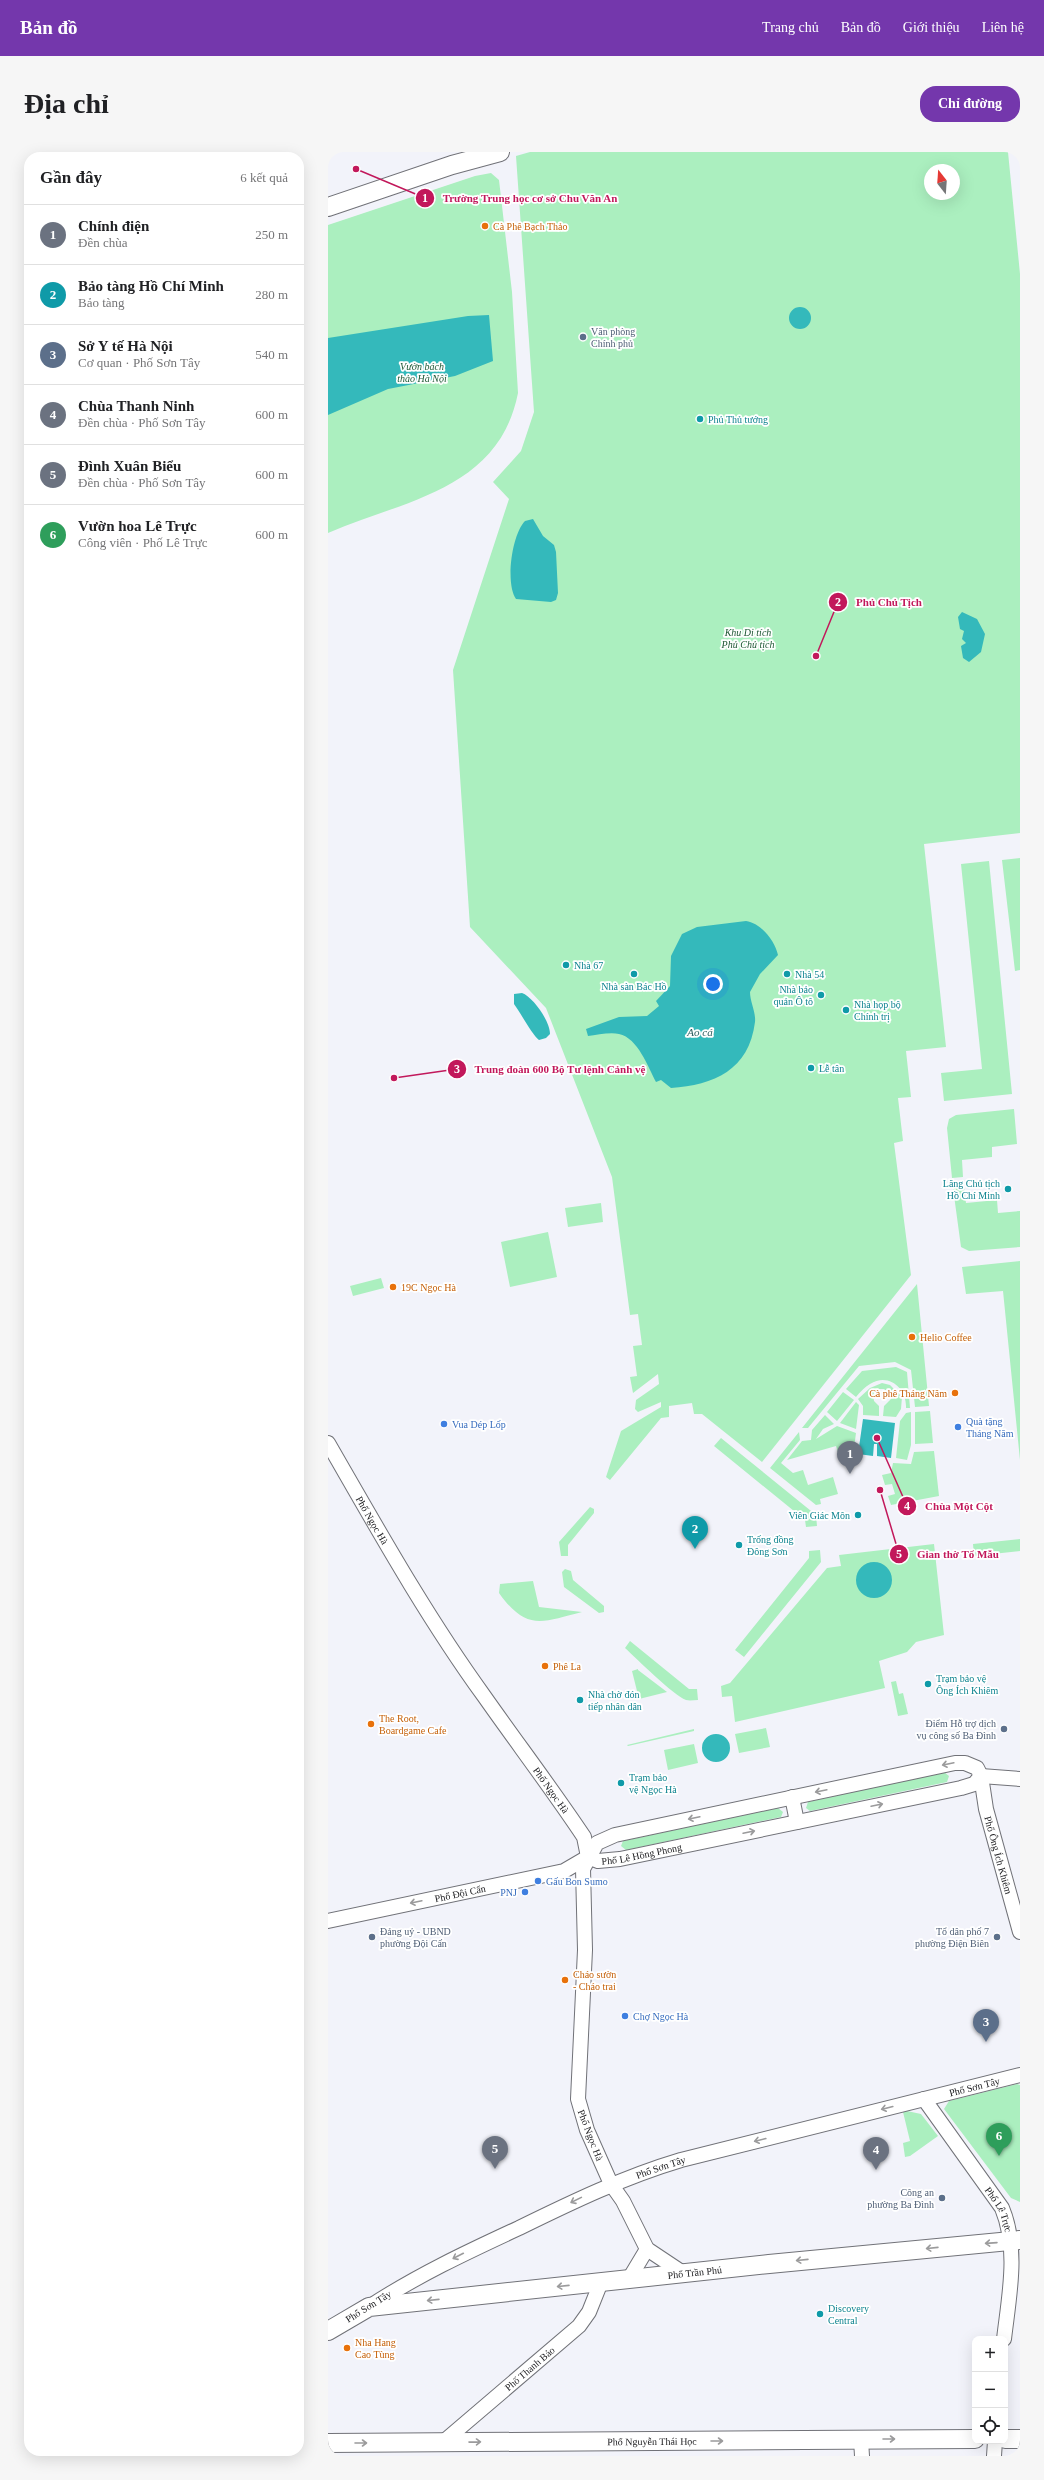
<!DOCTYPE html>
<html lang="vi">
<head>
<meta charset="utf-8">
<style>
	:root { --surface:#fff; --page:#f6f6f6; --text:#202124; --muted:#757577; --line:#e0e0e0; --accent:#7437ac }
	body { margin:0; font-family:"Times New Roman",serif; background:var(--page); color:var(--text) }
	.controls { position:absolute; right:12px; bottom:12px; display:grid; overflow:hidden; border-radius:8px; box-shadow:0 4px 16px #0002 }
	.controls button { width:36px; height:36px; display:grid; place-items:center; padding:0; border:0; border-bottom:1px solid var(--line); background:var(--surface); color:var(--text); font:20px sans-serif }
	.compass { position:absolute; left:596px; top:12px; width:36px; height:36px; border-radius:50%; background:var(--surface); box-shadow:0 4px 16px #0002; rotate:343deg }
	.you { position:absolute; left:385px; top:832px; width:14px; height:14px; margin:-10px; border:3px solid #fff; border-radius:50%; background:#1a73e8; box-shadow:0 0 0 6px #1a73e833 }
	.badge { display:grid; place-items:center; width:26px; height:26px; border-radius:50%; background:var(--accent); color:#fff; font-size:13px; font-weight:700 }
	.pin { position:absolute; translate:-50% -33px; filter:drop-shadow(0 1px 2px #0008) }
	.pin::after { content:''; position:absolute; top:21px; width:14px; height:12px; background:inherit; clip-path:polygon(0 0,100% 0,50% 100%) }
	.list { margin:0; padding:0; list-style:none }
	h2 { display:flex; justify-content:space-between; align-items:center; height:52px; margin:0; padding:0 16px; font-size:17px }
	h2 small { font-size:13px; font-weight:400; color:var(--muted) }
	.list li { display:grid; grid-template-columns:26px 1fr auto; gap:12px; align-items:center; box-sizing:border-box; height:60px; padding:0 16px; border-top:1px solid var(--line) }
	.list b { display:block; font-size:15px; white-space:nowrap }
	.list p { margin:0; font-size:13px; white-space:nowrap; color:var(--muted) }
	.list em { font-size:13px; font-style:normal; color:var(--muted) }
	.icon { flex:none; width:22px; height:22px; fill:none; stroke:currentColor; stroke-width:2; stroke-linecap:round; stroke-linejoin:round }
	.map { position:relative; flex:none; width:692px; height:2304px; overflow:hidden; border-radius:16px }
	header { display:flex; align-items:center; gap:24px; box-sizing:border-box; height:56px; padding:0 20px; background:var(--accent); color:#fff }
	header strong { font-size:19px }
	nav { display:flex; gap:22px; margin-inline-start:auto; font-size:14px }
	.intro { display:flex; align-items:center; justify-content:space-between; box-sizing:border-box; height:96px; padding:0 24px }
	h1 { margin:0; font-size:28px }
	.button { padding:10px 18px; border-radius:16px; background:var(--accent); color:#fff; font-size:14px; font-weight:700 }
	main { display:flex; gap:24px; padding:0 24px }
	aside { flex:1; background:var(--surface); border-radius:16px; box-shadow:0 4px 16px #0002 }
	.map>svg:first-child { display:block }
	.green { fill:#abefbf; fill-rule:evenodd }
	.water { fill:#34b9bb }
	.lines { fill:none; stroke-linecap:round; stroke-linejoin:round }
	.minor-casing { stroke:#717278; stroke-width:16 }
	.major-casing { stroke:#717278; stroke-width:20 }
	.minor { stroke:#fff; stroke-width:14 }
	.major { stroke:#fff; stroke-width:18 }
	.oneway { stroke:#9b9b9c }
	.food-dot { fill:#e8710a; stroke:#fff; stroke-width:1.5 }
	.service-dot { fill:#5c6f8a; stroke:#fff; stroke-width:1.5 }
	.culture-dot { fill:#0f9aa8; stroke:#fff; stroke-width:1.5 }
	.shop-dot { fill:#3f7fe0; stroke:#fff; stroke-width:1.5 }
	.labels { text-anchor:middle; stroke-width:3.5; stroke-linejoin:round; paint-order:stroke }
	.food-label { font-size:10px; fill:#c56008; stroke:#fff; text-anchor:start }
	.service-label { font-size:10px; fill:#4e5e75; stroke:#fff; text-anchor:end }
	.park-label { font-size:10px; font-style:italic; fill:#1e5834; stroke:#fff }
	.culture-label { font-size:10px; fill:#0d838f; stroke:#fff; text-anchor:start }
	.shop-label { font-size:10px; fill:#366cbe; stroke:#fff; text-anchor:start }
	.street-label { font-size:10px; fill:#202023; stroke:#fff }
	.water-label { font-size:11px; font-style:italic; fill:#2b5f60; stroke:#fff }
	.leader { fill:none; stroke:#c2185b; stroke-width:1.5 }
	.callout-dot { fill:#c2185b; stroke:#fff; stroke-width:1.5 }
	.mark-label { font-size:12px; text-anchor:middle; font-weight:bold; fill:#fff }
	.callout-label { font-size:11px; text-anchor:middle; font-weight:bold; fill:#c2185b; stroke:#fff; stroke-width:3.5; stroke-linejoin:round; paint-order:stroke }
</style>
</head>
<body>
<header>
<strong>Bản đồ</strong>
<nav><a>Trang chủ</a><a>Bản đồ</a><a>Giới thiệu</a><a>Liên hệ</a></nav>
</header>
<div class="intro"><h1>Địa chỉ</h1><a class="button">Chỉ đường</a></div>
<main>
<aside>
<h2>Gần đây<small>6 kết quả</small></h2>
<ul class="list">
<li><span class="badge" style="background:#6b7280">1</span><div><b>Chính điện</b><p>Đền chùa</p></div><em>250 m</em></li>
<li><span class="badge" style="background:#0f9aa8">2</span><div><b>Bảo tàng Hồ Chí Minh</b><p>Bảo tàng</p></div><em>280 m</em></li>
<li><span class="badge" style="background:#5c6f8a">3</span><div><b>Sở Y tế Hà Nội</b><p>Cơ quan · Phố Sơn Tây</p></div><em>540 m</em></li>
<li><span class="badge" style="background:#6b7280">4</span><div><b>Chùa Thanh Ninh</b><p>Đền chùa · Phố Sơn Tây</p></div><em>600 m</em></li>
<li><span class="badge" style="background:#6b7280">5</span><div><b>Đình Xuân Biểu</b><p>Đền chùa · Phố Sơn Tây</p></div><em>600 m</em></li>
<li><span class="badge" style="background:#2e9e5b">6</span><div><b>Vườn hoa Lê Trực</b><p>Công viên · Phố Lê Trực</p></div><em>600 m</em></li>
</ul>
</aside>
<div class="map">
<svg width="692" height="2304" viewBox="0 0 692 2304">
	<rect width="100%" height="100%" fill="#f2f3fa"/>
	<path class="green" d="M202 0H680L692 122V681L596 692 618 895 578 899 583 945 570 946 575 989 566 991 583 1123 434 1310 374 1262H366L364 1251 341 1254V1265L333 1266 282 1328 278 1325 293 1279 333 1255V1250L310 1260 307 1257 308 1248 331 1232 330 1222 305 1241 302 1225 309 1224 305 1194 314 1193 310 1162 302 1163 284 1025 218 856 142 775 125 518 181 347 165 330 193 299 206 260 188 4ZM602 18H626V42H602Z
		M163 21 171 28 184 140 190 241C171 338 76 348 0 381V73L147 24Z
		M692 706V818L687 819 674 708Z
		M661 709 684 942 616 949 613 921 654 917 633 712Z
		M686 957 689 992 664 995V1005L634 1008 635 1025 624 1026 619 976 621 967 628 963Z
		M636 1035 638 1051 669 1048 670 1061 692 1059V1095L641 1099 633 1095 625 1036Z
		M273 1051 275 1070 240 1075 237 1056Z
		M220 1080 229 1125 182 1135 173 1090Z
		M692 1109V1308L675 1139 638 1142 634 1115Z
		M53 1126 56 1136 25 1144 22 1134Z
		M589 1132 601 1254 587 1255 583 1218 567 1210 531 1214 480 1276H474Z
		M568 1215 579 1220 582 1256H578C579 1237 561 1220 542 1232 537 1235 532 1240 528 1245L518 1237 534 1219Z
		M554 1231 562 1233 574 1245 573 1257 568 1265 555 1264 556 1254 563 1247 562 1242 556 1237H551L545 1243 546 1249 551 1254V1264L535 1263V1254L530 1247 542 1236Z
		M515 1240 526 1248 509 1269 499 1260Z
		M528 1250 531 1253 528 1277 512 1271Z
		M602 1259 605 1291 587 1292V1260Z
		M583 1260V1293L579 1308 568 1306 572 1269 578 1261Z
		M497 1263 506 1272 495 1277 488 1287 509 1274 528 1281 526 1296 510 1300 508 1294 459 1308 474 1289 483 1288 484 1278Z
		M471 1280 472 1288 453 1311 465 1321 475 1318 480 1333 505 1325 510 1342 492 1347 493 1352 488 1353 442 1316Z
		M393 1286 488 1363 489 1374 478 1375 477 1368 386 1294Z
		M606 1299 611 1344 563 1353 560 1344 567 1342 564 1332 557 1333 554 1323 563 1321 565 1311 583 1312 586 1300Z
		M262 1355 266 1357V1361L240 1393V1404H233L231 1390Z
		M692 1387V1399L646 1404 645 1392Z
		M606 1392 616 1483 588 1490 579 1500 551 1509 557 1536 407 1570 404 1544 394 1545 393 1534 402 1531 499 1416 513 1414 511 1403Z
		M492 1398 493 1410 416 1505 407 1498 481 1406V1399Z
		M237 1417 243 1419 245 1428 276 1454V1460L271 1461 236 1435 234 1420Z
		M205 1429 211 1455 254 1460C214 1470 199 1480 171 1441L172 1432Z
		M302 1489 361 1537H369L370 1548C366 1548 362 1549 358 1548 345 1543 309 1507 297 1496Z
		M310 1517V1518L339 1540 311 1547 304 1519Z
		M568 1529 571 1542 575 1541 580 1562 570 1564 563 1530Z
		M438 1576 442 1595 411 1601 407 1582Z
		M366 1577V1579L300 1594 299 1593Z
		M366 1592 370 1611 340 1618 336 1598Z
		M616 1620 621 1624 619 1630 482 1659 478 1656 480 1650Z
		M450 1656 455 1660 453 1665 298 1698 293 1694 295 1689Z
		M689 1932 692 1933V2050L683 2046 616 1957 621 1949Z
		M579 1959 593 1962 610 1984 582 2004 577 2005 575 1991 582 1989 575 1960Z"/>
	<path class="water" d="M461 166a11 11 0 1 1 22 0a11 11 0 1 1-22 0Z
		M161 163 165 209 127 224 60 237 0 263V186L140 164Z
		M205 367 215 384 226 393 228 400 230 441 228 448 223 450 188 447C177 431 184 382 197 369Z
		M634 460 649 467 657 482 653 500 641 510 635 506 633 494 638 491 634 487 636 479 632 477 630 465Z
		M418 769C433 771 447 789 450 803L432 822 422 840C422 850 428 860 427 870 421 918 386 933 343 936L333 928 328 930C320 915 310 886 291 882 282 880 269 883 260 884L258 877 291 865 319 864 331 854 328 849 342 834 343 804 354 782 369 775Z
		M194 841C205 845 222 869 222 882L218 886 211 888C205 884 192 860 186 852V842Z
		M535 1267 567 1271 563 1306 549 1304V1292H546L545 1304 530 1302Z
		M528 1428a18 18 0 1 1 36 0a18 18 0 1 1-36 0Z
		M374 1596a14 14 0 1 1 28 0a14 14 0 1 1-28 0Z"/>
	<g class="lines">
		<g class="minor-casing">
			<g id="minor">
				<path id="s1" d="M0 1291C49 1376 98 1464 156 1544 189 1591 224 1637 256 1685L260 1705"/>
				<path d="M653 1624 692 1627"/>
				<path d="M464 1645 469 1670"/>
				<path id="s2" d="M260 1705 270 1709 292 1707 633 1636 646 1632 653 1624"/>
				<path id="s3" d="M0 1769 236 1719 260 1705"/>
				<path id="s4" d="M596 1947 674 2056C691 2097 681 2144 676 2187"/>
				<path id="s5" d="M355 2121 319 2097 295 2049 283 2032 259 1978 250 1947 257 1798 255 1717 269 1691 287 1683 627 1611H637L649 1616 653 1624 658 1657 692 1780"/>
				<path d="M301 2127 319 2097"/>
				<path id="s6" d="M41 2155C88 2124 139 2100 191 2076 244 2050 296 2025 353 2008L692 1923"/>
				<path d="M533 2288 534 2304"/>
				<path id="s7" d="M114 2291 251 2174 261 2160 273 2130"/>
				<path d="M666 2304 667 2289"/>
			</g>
		</g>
		<g class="major-casing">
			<g id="major">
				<path d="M0 55 124 13 172 0"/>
				<path id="s8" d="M0 2179 41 2155 441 2112 692 2088"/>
				<path d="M677 2287H692"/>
				<path id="s9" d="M0 2291 647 2287"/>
			</g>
		</g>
		<use href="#minor" class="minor"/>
		<use href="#major" class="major"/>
	</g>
	<defs><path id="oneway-shaft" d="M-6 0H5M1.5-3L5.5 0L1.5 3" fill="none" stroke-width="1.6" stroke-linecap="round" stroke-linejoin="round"/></defs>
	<g class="oneway">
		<use href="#oneway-shaft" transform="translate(620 1612) rotate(168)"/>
		<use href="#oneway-shaft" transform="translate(493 1639) rotate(168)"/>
		<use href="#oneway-shaft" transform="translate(549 1653) rotate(-12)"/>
		<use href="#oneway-shaft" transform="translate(366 1666) rotate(168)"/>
		<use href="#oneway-shaft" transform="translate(421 1680) rotate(-12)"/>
		<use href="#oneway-shaft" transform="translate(88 1750) rotate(168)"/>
		<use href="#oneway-shaft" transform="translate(559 1956) rotate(166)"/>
		<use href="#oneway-shaft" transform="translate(432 1988) rotate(166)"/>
		<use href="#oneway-shaft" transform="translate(248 2048) rotate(154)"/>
		<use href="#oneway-shaft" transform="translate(663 2091) rotate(176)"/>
		<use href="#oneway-shaft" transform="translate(604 2096) rotate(174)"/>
		<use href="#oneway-shaft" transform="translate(130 2104) rotate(153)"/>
		<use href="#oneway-shaft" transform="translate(474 2108) rotate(174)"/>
		<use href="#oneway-shaft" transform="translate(235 2134) rotate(174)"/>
		<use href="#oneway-shaft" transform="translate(105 2148) rotate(174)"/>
		<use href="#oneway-shaft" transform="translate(561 2287)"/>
		<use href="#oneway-shaft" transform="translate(389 2289)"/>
		<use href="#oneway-shaft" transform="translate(147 2290) rotate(-1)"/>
		<use href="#oneway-shaft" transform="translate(33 2291)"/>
	</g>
	<g class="food-dot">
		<circle cx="157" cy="74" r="4"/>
		<circle cx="65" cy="1135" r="4"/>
		<circle cx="584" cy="1185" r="4"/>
		<circle cx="627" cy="1241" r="4"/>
		<circle cx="217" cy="1514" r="4"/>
		<circle cx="43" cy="1572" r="4"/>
		<circle cx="237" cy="1828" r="4"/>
		<circle cx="19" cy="2196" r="4"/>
	</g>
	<g class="service-dot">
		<circle cx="255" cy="185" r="4"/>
		<circle cx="676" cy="1577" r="4"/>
		<circle cx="44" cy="1785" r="4"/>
		<circle cx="669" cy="1785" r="4"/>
		<circle cx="614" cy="2046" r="4"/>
	</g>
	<g class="culture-dot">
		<circle cx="372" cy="267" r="4"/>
		<circle cx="238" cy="813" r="4"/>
		<circle cx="306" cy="822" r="4"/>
		<circle cx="459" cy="822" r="4"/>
		<circle cx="493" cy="843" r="4"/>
		<circle cx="518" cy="858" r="4"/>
		<circle cx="483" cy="916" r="4"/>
		<circle cx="680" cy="1037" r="4"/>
		<circle cx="530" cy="1363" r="4"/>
		<circle cx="411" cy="1393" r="4"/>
		<circle cx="600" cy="1532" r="4"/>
		<circle cx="252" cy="1548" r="4"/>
		<circle cx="293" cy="1631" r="4"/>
		<circle cx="492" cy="2162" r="4"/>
	</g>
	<g class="shop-dot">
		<circle cx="116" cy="1272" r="4"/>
		<circle cx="630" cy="1275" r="4"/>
		<circle cx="210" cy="1729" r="4"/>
		<circle cx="197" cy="1740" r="4"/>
		<circle cx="297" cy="1864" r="4"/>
	</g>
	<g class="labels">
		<g class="food-label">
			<text x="165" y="78">Cà Phê Bạch Thảo</text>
			<text x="73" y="1139">19C Ngọc Hà</text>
			<text x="592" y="1189">Helio Coffee</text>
			<text x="619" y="1245" text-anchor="end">Cà phê Tháng Năm</text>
			<text x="225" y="1518">Phê La</text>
			<text x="51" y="1570">The Root,<tspan x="51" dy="12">Boardgame Cafe</tspan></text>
			<text x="245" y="1826">Cháo sườn<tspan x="245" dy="12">- Cháo trai</tspan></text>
			<text x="27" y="2194">Nha Hang<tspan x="27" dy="12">Cao Tùng</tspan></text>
		</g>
		<g class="service-label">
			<text x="263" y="183" text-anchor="start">Văn phòng<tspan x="263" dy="12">Chính phủ</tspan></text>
			<text x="668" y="1575">Điểm Hỗ trợ dịch<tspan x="668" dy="12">vụ công số Ba Đình</tspan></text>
			<text x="52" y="1783" text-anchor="start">Đảng uỷ - UBND<tspan x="52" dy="12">phường Đội Cấn</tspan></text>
			<text x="661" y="1783">Tổ dân phố 7<tspan x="661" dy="12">phường Điện Biên</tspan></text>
			<text x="606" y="2044">Công an<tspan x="606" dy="12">phường Ba Đình</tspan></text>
		</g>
		<g class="park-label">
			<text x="94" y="218">Vườn bách<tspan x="94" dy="12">thảo Hà Nội</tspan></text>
			<text x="420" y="484">Khu Di tích<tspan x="420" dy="12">Phủ Chủ tịch</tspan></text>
		</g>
		<g class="culture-label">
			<text x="380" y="271">Phủ Thủ tướng</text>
			<text x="246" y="817">Nhà 67</text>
			<text x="467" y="826">Nhà 54</text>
			<text x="306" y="838" text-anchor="middle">Nhà sàn Bác Hồ</text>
			<text x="485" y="841" text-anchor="end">Nhà bảo<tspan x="485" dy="12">quản Ô tô</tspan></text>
			<text x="526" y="856">Nhà họp bộ<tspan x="526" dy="12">Chính trị</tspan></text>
			<text x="491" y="920">Lễ tân</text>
			<text x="672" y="1035" text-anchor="end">Lăng Chủ tịch<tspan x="672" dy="12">Hồ Chí Minh</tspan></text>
			<text x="522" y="1367" text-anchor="end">Viên Giác Môn</text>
			<text x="419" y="1391">Trống đồng<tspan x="419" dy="12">Đông Sơn</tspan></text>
			<text x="608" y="1530">Trạm bảo vệ<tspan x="608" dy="12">Ông Ích Khiêm</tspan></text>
			<text x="260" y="1546">Nhà chờ đón<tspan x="260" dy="12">tiếp nhân dân</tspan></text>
			<text x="301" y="1629">Trạm bảo<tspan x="301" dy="12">vệ Ngọc Hà</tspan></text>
			<text x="500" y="2160">Discovery<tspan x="500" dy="12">Central</tspan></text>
		</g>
		<g class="shop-label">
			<text x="638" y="1273">Quà tặng<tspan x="638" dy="12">Tháng Năm</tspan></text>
			<text x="124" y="1276">Vua Dép Lốp</text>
			<text x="218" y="1733">Gấu Bon Sumo</text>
			<text x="189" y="1744" text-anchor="end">PNJ</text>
			<text x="305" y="1868">Chợ Ngọc Hà</text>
		</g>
		<g class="street-label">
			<text dy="4" stroke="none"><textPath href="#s1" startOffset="89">Phố Ngọc Hà</textPath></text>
			<text dy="4" stroke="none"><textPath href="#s1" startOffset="413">Phố Ngọc Hà</textPath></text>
			<text dy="4" stroke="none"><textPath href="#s2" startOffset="55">Phố Lê Hồng Phong</textPath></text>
			<text dy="4" stroke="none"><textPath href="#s5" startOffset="949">Phố Ông Ích Khiêm</textPath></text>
			<text dy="4" stroke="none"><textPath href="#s3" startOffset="135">Phố Đội Cấn</textPath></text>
			<text dy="4" stroke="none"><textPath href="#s6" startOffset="648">Phố Sơn Tây</textPath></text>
			<text transform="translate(263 1983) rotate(69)" y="4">Phố Ngọc Hà</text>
			<text dy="4" stroke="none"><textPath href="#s6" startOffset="324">Phố Sơn Tây</textPath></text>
			<text dy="4" stroke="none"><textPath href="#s4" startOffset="134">Phố Lê Trực</textPath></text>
			<text dy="4" stroke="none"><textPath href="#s8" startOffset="375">Phố Trần Phú</textPath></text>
			<text transform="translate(40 2154) rotate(-32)" y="4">Phố Sơn Tây</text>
			<text dy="4" stroke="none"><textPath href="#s7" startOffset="115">Phố Thanh Bảo</textPath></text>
			<text dy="4" stroke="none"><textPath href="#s9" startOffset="324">Phố Nguyễn Thái Học</textPath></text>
		</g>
		<g class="water-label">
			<text x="372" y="884">Ao cá</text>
		</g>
	</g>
	<path class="leader" d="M28 17L97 46M488 504L510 450M66 926L129 917M549 1286L579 1354M552 1338L571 1402"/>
	<g class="callout-dot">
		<circle cx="28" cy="17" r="4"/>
		<circle cx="488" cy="504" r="4"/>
		<circle cx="66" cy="926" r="4"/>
		<circle cx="549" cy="1286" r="4"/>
		<circle cx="552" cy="1338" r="4"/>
		<circle cx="97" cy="46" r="10"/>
		<circle cx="510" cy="450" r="10"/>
		<circle cx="129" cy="917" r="10"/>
		<circle cx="579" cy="1354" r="10"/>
		<circle cx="571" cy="1402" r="10"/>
	</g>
	<g class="mark-label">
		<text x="97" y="50">1</text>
		<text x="510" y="454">2</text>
		<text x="129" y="921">3</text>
		<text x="579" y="1358">4</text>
		<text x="571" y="1406">5</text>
	</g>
	<g class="callout-label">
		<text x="202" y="50">Trường Trung học cơ sở Chu Văn An</text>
		<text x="561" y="454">Phủ Chủ Tịch</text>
		<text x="232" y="921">Trung đoàn 600 Bộ Tư lệnh Cảnh vệ</text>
		<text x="631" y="1358">Chùa Một Cột</text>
		<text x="630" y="1406">Gian thờ Tổ Mẫu</text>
	</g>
</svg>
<div class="controls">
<button>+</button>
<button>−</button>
<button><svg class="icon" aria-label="locate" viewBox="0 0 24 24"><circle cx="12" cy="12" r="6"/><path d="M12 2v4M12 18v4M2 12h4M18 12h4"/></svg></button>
</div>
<svg class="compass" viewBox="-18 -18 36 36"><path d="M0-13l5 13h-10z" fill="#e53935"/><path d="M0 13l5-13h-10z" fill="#757577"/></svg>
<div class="you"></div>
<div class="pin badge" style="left:522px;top:1322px;background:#6b7280">1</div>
<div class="pin badge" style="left:367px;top:1397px;background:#0f9aa8">2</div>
<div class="pin badge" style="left:658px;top:1890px;background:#5c6f8a">3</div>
<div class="pin badge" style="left:548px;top:2018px;background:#6b7280">4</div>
<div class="pin badge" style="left:167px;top:2017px;background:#6b7280">5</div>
<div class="pin badge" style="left:671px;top:2004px;background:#2e9e5b">6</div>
</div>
</main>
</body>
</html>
